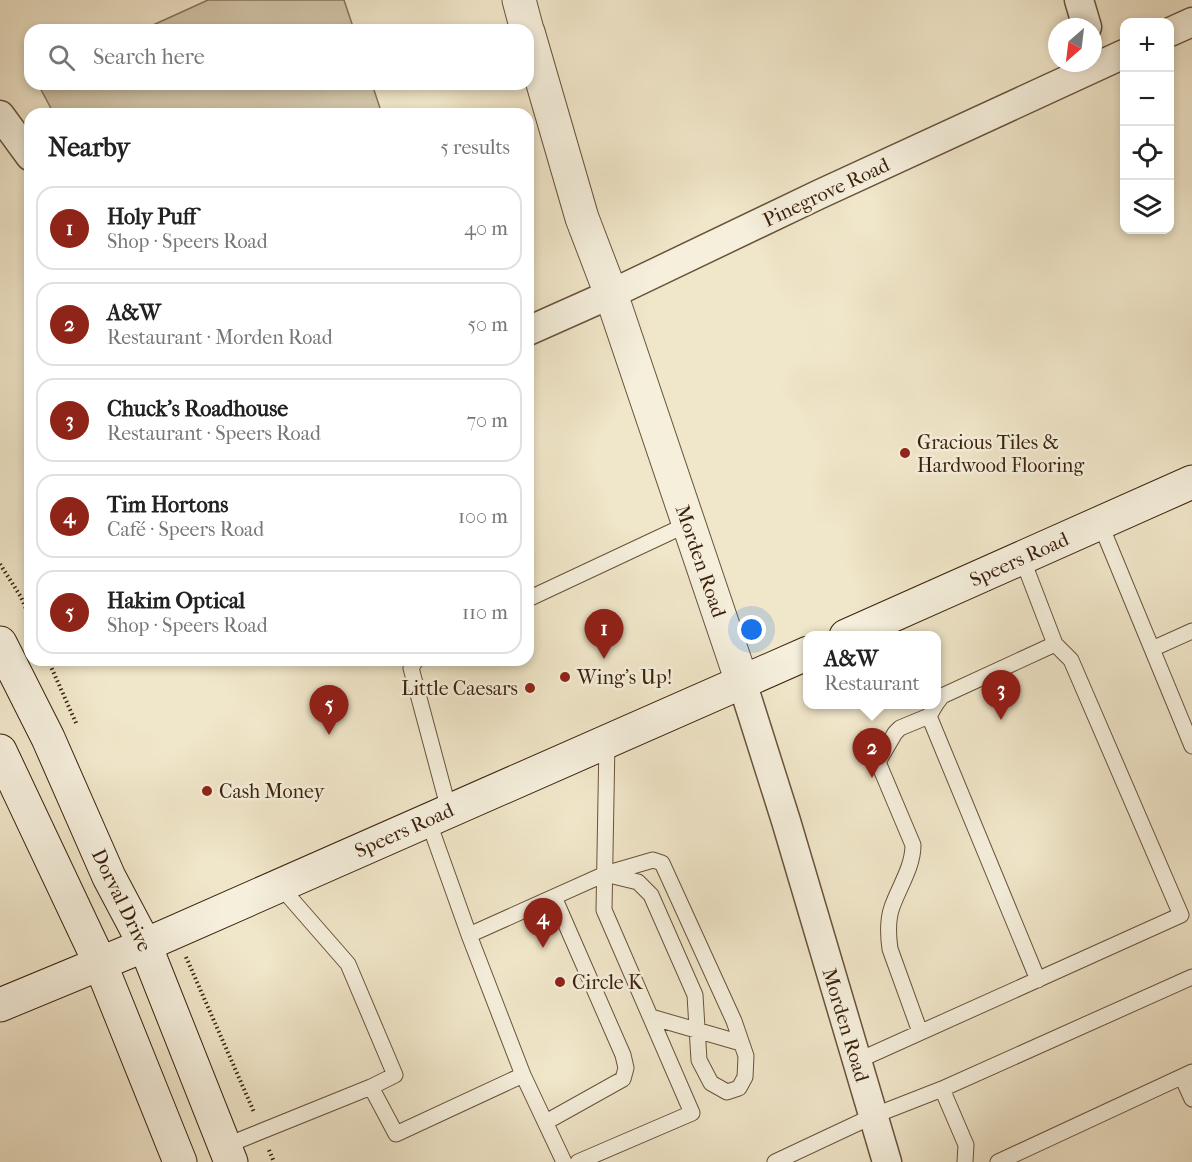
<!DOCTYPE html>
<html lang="en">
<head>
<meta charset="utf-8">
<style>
	:root { --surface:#fff; --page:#f2f2f2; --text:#222; --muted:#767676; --line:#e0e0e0; --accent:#8f2418 }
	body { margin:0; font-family:"IM FELL French Canon",serif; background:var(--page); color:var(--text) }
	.controls { position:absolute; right:18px; top:18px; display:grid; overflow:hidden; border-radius:12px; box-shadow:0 3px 9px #0003 }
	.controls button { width:54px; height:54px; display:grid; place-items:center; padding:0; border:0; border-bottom:2px solid var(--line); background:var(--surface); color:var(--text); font:30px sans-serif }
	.compass { position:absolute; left:1048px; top:18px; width:54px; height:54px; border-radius:50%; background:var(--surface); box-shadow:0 3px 9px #0003; rotate:208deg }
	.you { position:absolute; left:752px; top:630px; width:21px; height:21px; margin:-15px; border:4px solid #fff; border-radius:50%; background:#1a73e8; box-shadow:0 0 0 9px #1a73e833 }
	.badge { display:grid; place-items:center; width:39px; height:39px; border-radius:50%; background:var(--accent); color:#fff; font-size:20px; font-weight:700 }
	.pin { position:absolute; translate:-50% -50px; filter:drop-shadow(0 2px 3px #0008) }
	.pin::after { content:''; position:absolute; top:32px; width:21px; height:18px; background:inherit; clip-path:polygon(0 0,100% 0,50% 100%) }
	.popup { position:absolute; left:803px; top:631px; width:138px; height:78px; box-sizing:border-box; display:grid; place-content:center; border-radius:12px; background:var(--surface); filter:drop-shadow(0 2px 4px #0005); font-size:20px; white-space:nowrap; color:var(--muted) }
	.popup b { font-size:22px; color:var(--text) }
	.popup::after { content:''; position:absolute; left:50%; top:100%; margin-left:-12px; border:12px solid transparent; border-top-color:var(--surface) }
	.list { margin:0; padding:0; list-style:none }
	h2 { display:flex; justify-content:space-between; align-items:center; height:78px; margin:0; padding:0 24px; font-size:26px }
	h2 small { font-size:20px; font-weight:400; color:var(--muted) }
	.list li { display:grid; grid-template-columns:39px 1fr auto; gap:18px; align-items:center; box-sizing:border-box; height:84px; margin:0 12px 12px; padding:0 12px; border:2px solid var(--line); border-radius:18px }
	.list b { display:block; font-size:22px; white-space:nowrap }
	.list p { margin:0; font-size:20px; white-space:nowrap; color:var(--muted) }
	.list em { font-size:20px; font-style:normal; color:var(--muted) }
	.icon { flex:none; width:33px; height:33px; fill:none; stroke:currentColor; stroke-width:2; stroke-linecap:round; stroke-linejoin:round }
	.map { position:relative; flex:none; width:1192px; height:1162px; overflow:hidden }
	.search { position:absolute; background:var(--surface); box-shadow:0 3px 9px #0003; left:24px; top:24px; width:510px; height:66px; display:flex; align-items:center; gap:15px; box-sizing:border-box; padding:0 21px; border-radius:18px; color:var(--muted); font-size:22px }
	.panel { position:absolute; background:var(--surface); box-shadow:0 3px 9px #0003; left:24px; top:108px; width:510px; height:558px; border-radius:18px }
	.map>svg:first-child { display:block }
	.green { fill:#d1c5a9; stroke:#86735a; stroke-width:1.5 }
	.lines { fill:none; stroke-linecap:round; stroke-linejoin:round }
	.service-casing { stroke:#69523b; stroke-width:17 }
	.minor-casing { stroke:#69523b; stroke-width:31 }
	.tertiary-casing { stroke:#69523b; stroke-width:35 }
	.secondary-casing { stroke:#3c210c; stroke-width:35 }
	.path { stroke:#3c210c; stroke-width:4; stroke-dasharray:1.5 3; stroke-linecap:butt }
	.service { stroke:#f5efdc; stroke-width:15 }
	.minor { stroke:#f5efdc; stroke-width:28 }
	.tertiary { stroke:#f5efdc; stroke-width:33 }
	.secondary { stroke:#f5efdc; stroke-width:33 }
	.poi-dot { fill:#8f2418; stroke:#f5efdc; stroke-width:2 }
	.labels { text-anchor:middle; stroke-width:5; stroke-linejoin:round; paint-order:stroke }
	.street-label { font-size:20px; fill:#3c210c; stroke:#f5efdc }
	.poi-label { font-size:20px; fill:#3c210c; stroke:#f5efdc; text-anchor:start }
</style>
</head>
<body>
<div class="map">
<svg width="1192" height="1162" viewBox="0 0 1192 1162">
	<rect width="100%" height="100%" fill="#f0e6c9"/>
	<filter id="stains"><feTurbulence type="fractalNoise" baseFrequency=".00333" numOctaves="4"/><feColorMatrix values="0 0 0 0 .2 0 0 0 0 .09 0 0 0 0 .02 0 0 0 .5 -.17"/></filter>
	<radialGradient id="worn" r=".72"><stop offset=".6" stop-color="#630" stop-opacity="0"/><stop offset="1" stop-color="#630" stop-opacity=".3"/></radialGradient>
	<path class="green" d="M208 0H344L354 30H142Z
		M38 84H372L382 114H54Z"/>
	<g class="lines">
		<g class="service-casing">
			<path id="service" d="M1100 523 1192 746
				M528 599 688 524
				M1152 649 1192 631
				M416 660 411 668 449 810
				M936 704 929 716 1038 980
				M936 704 942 696 1055 644
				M469 935 605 874 653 860 662 863 734 1021 746 1056 745 1077 739 1088 727 1092 711 1083 699 1060 695 995 651 895 638 882 605 874
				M651 1017 741 1043
				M920 1032 890 949C888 935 887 921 892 907 899 887 913 867 913 845L878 762 895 733 900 728 929 716
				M857 1061 1181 915 1071 660 1055 644 1022 558
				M523 1075 564 1162
				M1182 1077 1192 1099
				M371 1087 396 1134 523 1075 469 935 428 820
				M942 1089 1192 977
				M546 1122 623 1079 626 1068 623 1055 554 897
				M225 1146 371 1087 395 1075 348 964 279 885
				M578 1162 692 1113 604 910 607 741
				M775 1162 873 1116 942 1089 966 1145 965 1162
				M998 1162 1192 1072"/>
		</g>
		<g class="minor-casing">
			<path id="minor" d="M1079 0 1087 27
				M1170 32 1192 22
				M0 115 30 156
				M528 331 611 294 820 194 1124 54
				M742 682 786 821 887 1162"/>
		</g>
		<g class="tertiary-casing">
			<path id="tertiary" d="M519 0 527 30
				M528 32 582 218 611 294 742 682"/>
		</g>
		<g class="secondary-casing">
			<path id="secondary" d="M846 636 1192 482
				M0 643 48 738 109 877 145 945 231 1162
				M0 751 100 963 180 1162
				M0 1005 145 945 808 653"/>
		</g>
		<path class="path" d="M0 564 21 597 30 618
			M48 660 76 723
			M186 957 254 1112
			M269 1150 274 1162"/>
		<use href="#service" class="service"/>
		<use href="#minor" class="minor"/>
		<use href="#tertiary" class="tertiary"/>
		<use href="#secondary" class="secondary"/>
	</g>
	<g class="poi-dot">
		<circle cx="905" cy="453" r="6"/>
		<circle cx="565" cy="677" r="6"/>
		<circle cx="530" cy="688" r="6"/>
		<circle cx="207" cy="791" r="6"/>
		<circle cx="560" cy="982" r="6"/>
	</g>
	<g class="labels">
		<g class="street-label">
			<text transform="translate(826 192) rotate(-25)" y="7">Pinegrove Road</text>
			<text transform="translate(1019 559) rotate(-24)" y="7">Speers Road</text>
			<text transform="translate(701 561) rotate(71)" y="7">Morden Road</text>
			<text transform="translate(404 830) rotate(-24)" y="7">Speers Road</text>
			<text transform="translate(122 900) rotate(64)" y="7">Dorval Drive</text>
			<text transform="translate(846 1025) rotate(73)" y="7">Morden Road</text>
		</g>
		<g class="poi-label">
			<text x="917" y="449">Gracious Tiles &amp;<tspan x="917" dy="23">Hardwood Flooring</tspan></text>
			<text x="577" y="684">Wing’s Up!</text>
			<text x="518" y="695" text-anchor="end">Little Caesars</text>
			<text x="219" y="798">Cash Money</text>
			<text x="572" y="989">Circle K</text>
		</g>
	</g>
	<rect width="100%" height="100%" filter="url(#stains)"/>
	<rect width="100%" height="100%" fill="url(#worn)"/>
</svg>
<div class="controls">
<button>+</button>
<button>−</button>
<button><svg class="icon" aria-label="locate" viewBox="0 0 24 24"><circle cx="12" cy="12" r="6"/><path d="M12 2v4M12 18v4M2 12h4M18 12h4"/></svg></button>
<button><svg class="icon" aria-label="layers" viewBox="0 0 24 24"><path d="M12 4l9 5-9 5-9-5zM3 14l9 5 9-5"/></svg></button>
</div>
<svg class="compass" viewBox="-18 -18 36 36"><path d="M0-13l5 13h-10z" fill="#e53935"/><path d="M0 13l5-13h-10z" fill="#767676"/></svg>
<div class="you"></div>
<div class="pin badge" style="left:604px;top:659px">1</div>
<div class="pin badge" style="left:872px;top:778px">2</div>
<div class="popup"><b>A&amp;W</b>Restaurant</div>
<div class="pin badge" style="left:1001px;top:720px">3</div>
<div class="pin badge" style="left:543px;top:948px">4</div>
<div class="pin badge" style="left:329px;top:735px">5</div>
<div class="search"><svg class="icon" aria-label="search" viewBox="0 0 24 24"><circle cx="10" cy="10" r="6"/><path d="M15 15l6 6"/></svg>Search here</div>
<section class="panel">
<h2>Nearby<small>5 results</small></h2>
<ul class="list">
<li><span class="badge">1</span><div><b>Holy Puff</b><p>Shop · Speers Road</p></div><em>40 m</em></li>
<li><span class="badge">2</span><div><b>A&amp;W</b><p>Restaurant · Morden Road</p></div><em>50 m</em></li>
<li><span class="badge">3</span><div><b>Chuck's Roadhouse</b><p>Restaurant · Speers Road</p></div><em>70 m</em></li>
<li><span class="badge">4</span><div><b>Tim Hortons</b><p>Café · Speers Road</p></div><em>100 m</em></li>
<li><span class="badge">5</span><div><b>Hakim Optical</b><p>Shop · Speers Road</p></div><em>110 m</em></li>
</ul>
</section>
</div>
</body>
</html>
